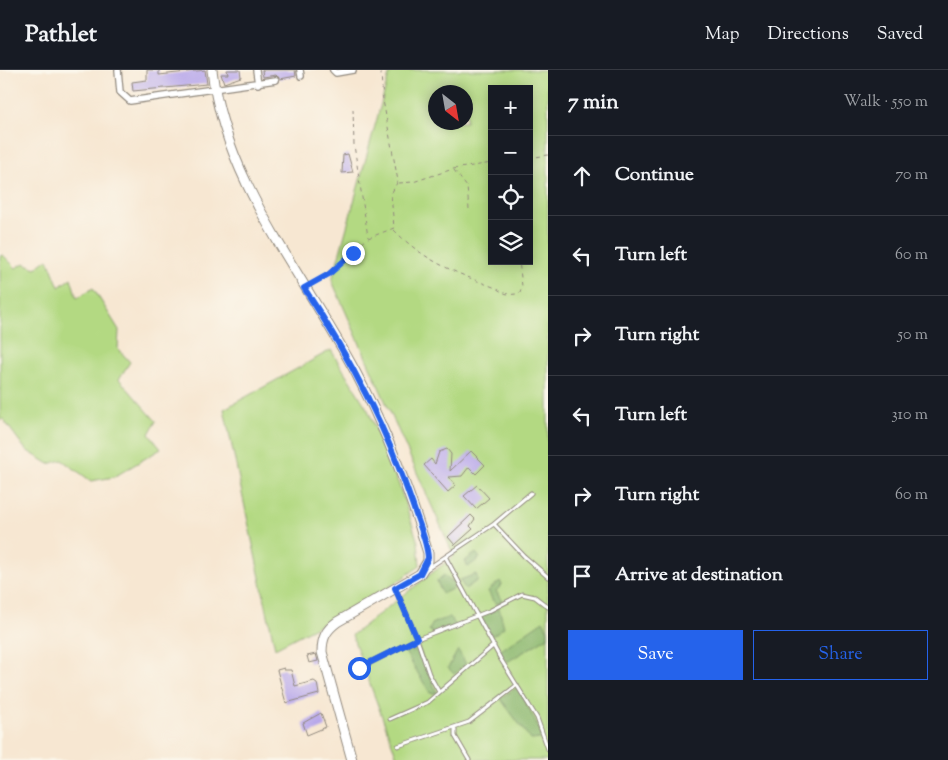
<!DOCTYPE html>
<html lang="en">
<head>
<meta charset="utf-8">
<style>
	:root { --surface:#171b24; --page:#242831; --text:#f1f3f6; --muted:#9ea1a6; --line:#363941; --accent:#2563eb }
	body { margin:0; font-family:"Sorts Mill Goudy",serif; background:var(--page); color:var(--text) }
	.controls { position:absolute; right:15px; top:15px; display:grid; overflow:hidden; border-radius:0px; box-shadow:0 2px 12px #0003 }
	.controls button { width:45px; height:45px; display:grid; place-items:center; padding:0; border:0; border-bottom:1px solid var(--line); background:var(--surface); color:var(--text); font:25px sans-serif }
	.compass { position:absolute; left:428px; top:15px; width:45px; height:45px; border-radius:50%; background:var(--surface); box-shadow:0 2px 12px #0003; rotate:149deg }
	.stop { position:absolute; width:15px; height:15px; margin:-11px; border:4px solid #2563eb; border-radius:50%; background:#fff }
	.stop.end { background:#2563eb; border-color:#fff; box-shadow:0 1px 5px #0008 }
	.list { margin:0; padding:0; list-style:none }
	h2 { display:flex; justify-content:space-between; align-items:center; height:65px; margin:0; padding:0 20px; font-size:21px }
	h2 small { font-size:16px; font-weight:400; color:var(--muted) }
	.list li { display:grid; grid-template-columns:32px 1fr auto; gap:15px; align-items:center; box-sizing:border-box; height:80px; padding:0 20px; border-top:1px solid var(--line) }
	.list b { display:block; font-size:19px; white-space:nowrap }
	.list em { font-size:16px; font-style:normal; color:var(--muted) }
	.actions { display:flex; gap:10px; padding:15px 20px }
	.actions a { flex:1; padding:11px 0; border:1px solid var(--accent); border-radius:0px; text-align:center; font-size:18px; color:var(--accent) }
	.actions .main { background:var(--accent); color:#fff }
	.icon { flex:none; width:28px; height:28px; fill:none; stroke:currentColor; stroke-width:2; stroke-linecap:round; stroke-linejoin:round }
	.map { position:relative; flex:none; width:548px; height:690px; overflow:hidden }
	header { display:flex; align-items:center; gap:30px; box-sizing:border-box; height:70px; padding:0 25px; background:var(--surface); border-bottom:1px solid var(--line) }
	header strong { font-size:24px }
	nav { display:flex; gap:28px; margin-inline-start:auto; font-size:18px }
	main { display:flex }
	aside { flex:1; background:var(--surface) }
	.map>svg:first-child { display:block }
	.green { fill:#b3d982; stroke:#6f8256; fill-rule:evenodd }
	.forest { fill:#8eb970; stroke:#5c724e }
	.building { fill:#b8a7ea }
	.lines { fill:none; stroke-linecap:round; stroke-linejoin:round }
	.lane-casing { stroke:#91897e; stroke-width:5 }
	.street-casing { stroke:#91897e; stroke-width:8 }
	.secondary-casing { stroke:#91897e; stroke-width:11 }
	.path { stroke:#91897e; stroke-width:1; stroke-dasharray:4 4; stroke-linecap:butt }
	.lane { stroke:#fff; stroke-width:3 }
	.street { stroke:#fff; stroke-width:5.5 }
	.secondary { stroke:#fff; stroke-width:9 }
	.route { stroke:#2563eb; stroke-width:6 }
</style>
</head>
<body>
<header>
<strong>Pathlet</strong>
<nav><a>Map</a><a>Directions</a><a>Saved</a></nav>
</header>
<main>
<div class="map">
<svg width="548" height="690" viewBox="0 0 548 690">
	<rect width="100%" height="100%" fill="#fbf7ec"/>
	<filter id="ink" filterUnits="userSpaceOnUse"><feTurbulence type="fractalNoise" baseFrequency=".02" numOctaves="2"/><feDisplacementMap in="SourceGraphic" scale="10" xChannelSelector="R" yChannelSelector="G"/><feConvolveMatrix kernelMatrix="1 2 1 2 8 2 1 2 1" color-interpolation-filters="sRGB"/></filter>
	<filter id="wash" filterUnits="userSpaceOnUse"><feTurbulence type="fractalNoise" baseFrequency=".0096" numOctaves="4" result="noise"/><feDisplacementMap in="SourceGraphic" scale="20" xChannelSelector="R" yChannelSelector="G"/><feGaussianBlur stdDeviation="1.12" result="paint"/><feColorMatrix in="noise" values="0 0 0 0 0 0 0 0 0 0 0 0 0 0 0 0 0 1.4 0 .05"/><feComposite in="paint" operator="in"/></filter>
	<g filter="url(#wash)">
		<rect width="100%" height="100%" fill="#f7e7d2"/>
		<path class="green" d="M390 0H548V690H398L352 565 454 486 332 211 389 5 391 3ZM492 19H529V191H492ZM436 22H466V52H436Z
			M3 185 16 198 24 193 36 198 48 189 59 217 71 208 77 228 93 218 119 260 118 279 130 292 119 309 156 351 149 364 161 379 114 407 91 411 62 390 49 394 26 380 3 349 0 350V186Z
			M331 280 368 340 399 415 418 472 420 496 381 523 275 578 224 339Z"/>
		<path class="forest" d="M476 483 480 488 468 497 465 491Z
			M476 504 478 510 465 519 460 510Z
			M444 505 450 511 454 510 456 517 442 524 437 511Z
			M500 511 502 515 496 521 502 531 498 534 493 531 488 521Z
			M499 538 504 557 492 566 480 547Z
			M450 547 456 556 436 566 429 560 433 553Z
			M543 551 548 560V567L507 592 498 582Z
			M409 579 413 582 419 579 437 623H430L405 582Z
			M458 580 466 594 454 604 448 598Z
			M518 617 542 665 540 669 531 670 500 628Z"/>
		<g id="blocks">
			<path class="building" d="M147 0H159V5L205 0 207 14 133 21 132 12 147 10Z
				M227 0H240L241 7 224 13 221 4H228Z
				M262 0H295L296 6 280 9 276 5 263 7Z
				M348 84 353 102 342 103 343 85Z
				M447 379 451 384 450 401 471 381 485 395 476 404 469 397 462 406 449 407 456 415 448 422 424 395 431 389 435 394 439 382Z
				M477 415 489 428 476 439 464 426Z
				M471 445 475 449 470 456 473 459 455 475 448 467Z
				M316 584 318 591 309 593 307 586Z
				M284 598V600H291L295 616 314 611 317 613 319 624 286 633 277 600Z
				M321 643 326 657 307 665 303 653Z"/>
		</g>
	</g>
	<g filter="url(#ink)">
		<use href="#blocks" fill-opacity="0" stroke="#91897e" stroke-width="1"/>
		<g class="lines">
			<g class="lane-casing">
				<path id="lane" d="M494 454 524 486 548 507
					M446 488 500 588 537 648 548 679
					M427 499 494 454 531 423
					M396 519 417 569 429 604 439 622
					M359 598 417 569 489 541 522 524 535 527 548 537
					M390 649 428 632 494 575
					M455 659V666L469 690
					M398 676 469 652 517 615"/>
			</g>
			<g class="street-casing">
				<path id="street" d="M118 0 120 22 130 31 276 10
					M256 0 258 14
					M300 0 301 6
					M333 0 336 3 353 0"/>
			</g>
			<g class="secondary-casing">
				<path id="secondary" d="M212 0C225 113 305 206 356 303 386 360 410 422 428 483V491L420 504 337 552C326 560 322 568 322 582L352 690"/>
			</g>
			<path class="path" d="M353 39 354 75 368 167
				M529 88 548 85
				M454 100 467 117 469 139
				M399 113 413 112 453 99 492 93
				M394 160C424 191 456 203 496 218 504 224 510 226 520 223L522 216 519 191
				M312 213 329 203 368 168 394 158 391 124 398 111 383 30 381 4 379 0"/>
			<use href="#lane" class="lane"/>
			<use href="#street" class="street"/>
			<use href="#secondary" class="secondary"/>
		</g>
	</g>
	<g class="lines" filter="url(#ink)">
		<path class="route" d="M353 183 329 204 304 218C349 286 387 359 413 436 418 452 427 470 428 488L420 504 395 518 417 569 359 598"/>
	</g>
</svg>
<div class="controls">
<button>+</button>
<button>−</button>
<button><svg class="icon" aria-label="locate" viewBox="0 0 24 24"><circle cx="12" cy="12" r="6"/><path d="M12 2v4M12 18v4M2 12h4M18 12h4"/></svg></button>
<button><svg class="icon" aria-label="layers" viewBox="0 0 24 24"><path d="M12 4l9 5-9 5-9-5zM3 14l9 5 9-5"/></svg></button>
</div>
<svg class="compass" viewBox="-18 -18 36 36"><path d="M0-13l5 13h-10z" fill="#e53935"/><path d="M0 13l5-13h-10z" fill="#9ea1a6"/></svg>
<div class="stop" style="left:359px;top:598px"></div>
<div class="stop end" style="left:353px;top:183px"></div>
</div>
<aside>
<h2>7 min<small>Walk · 550 m</small></h2>
<ul class="list">
<li><svg class="icon" aria-label="ahead" viewBox="0 0 24 24"><path d="M12 20V5M6 11l6-6 6 6"/></svg><div><b>Continue</b></div><em>70 m</em></li>
<li><svg class="icon" aria-label="left" viewBox="0 0 24 24"><path d="M17 20v-9H6M10 6l-5 5 5 5"/></svg><div><b>Turn left</b></div><em>60 m</em></li>
<li><svg class="icon" aria-label="right" viewBox="0 0 24 24"><path d="M7 20v-9h11M14 6l5 5-5 5"/></svg><div><b>Turn right</b></div><em>50 m</em></li>
<li><svg class="icon" aria-label="left" viewBox="0 0 24 24"><path d="M17 20v-9H6M10 6l-5 5 5 5"/></svg><div><b>Turn left</b></div><em>310 m</em></li>
<li><svg class="icon" aria-label="right" viewBox="0 0 24 24"><path d="M7 20v-9h11M14 6l5 5-5 5"/></svg><div><b>Turn right</b></div><em>60 m</em></li>
<li><svg class="icon" aria-label="arrive" viewBox="0 0 24 24"><path d="M6 21V4h12l-3 4 3 4H6"/></svg><div><b>Arrive at destination</b></div></li>
</ul>
<div class="actions"><a class="main">Save</a><a>Share</a></div>
</aside>
</main>
</body>
</html>
